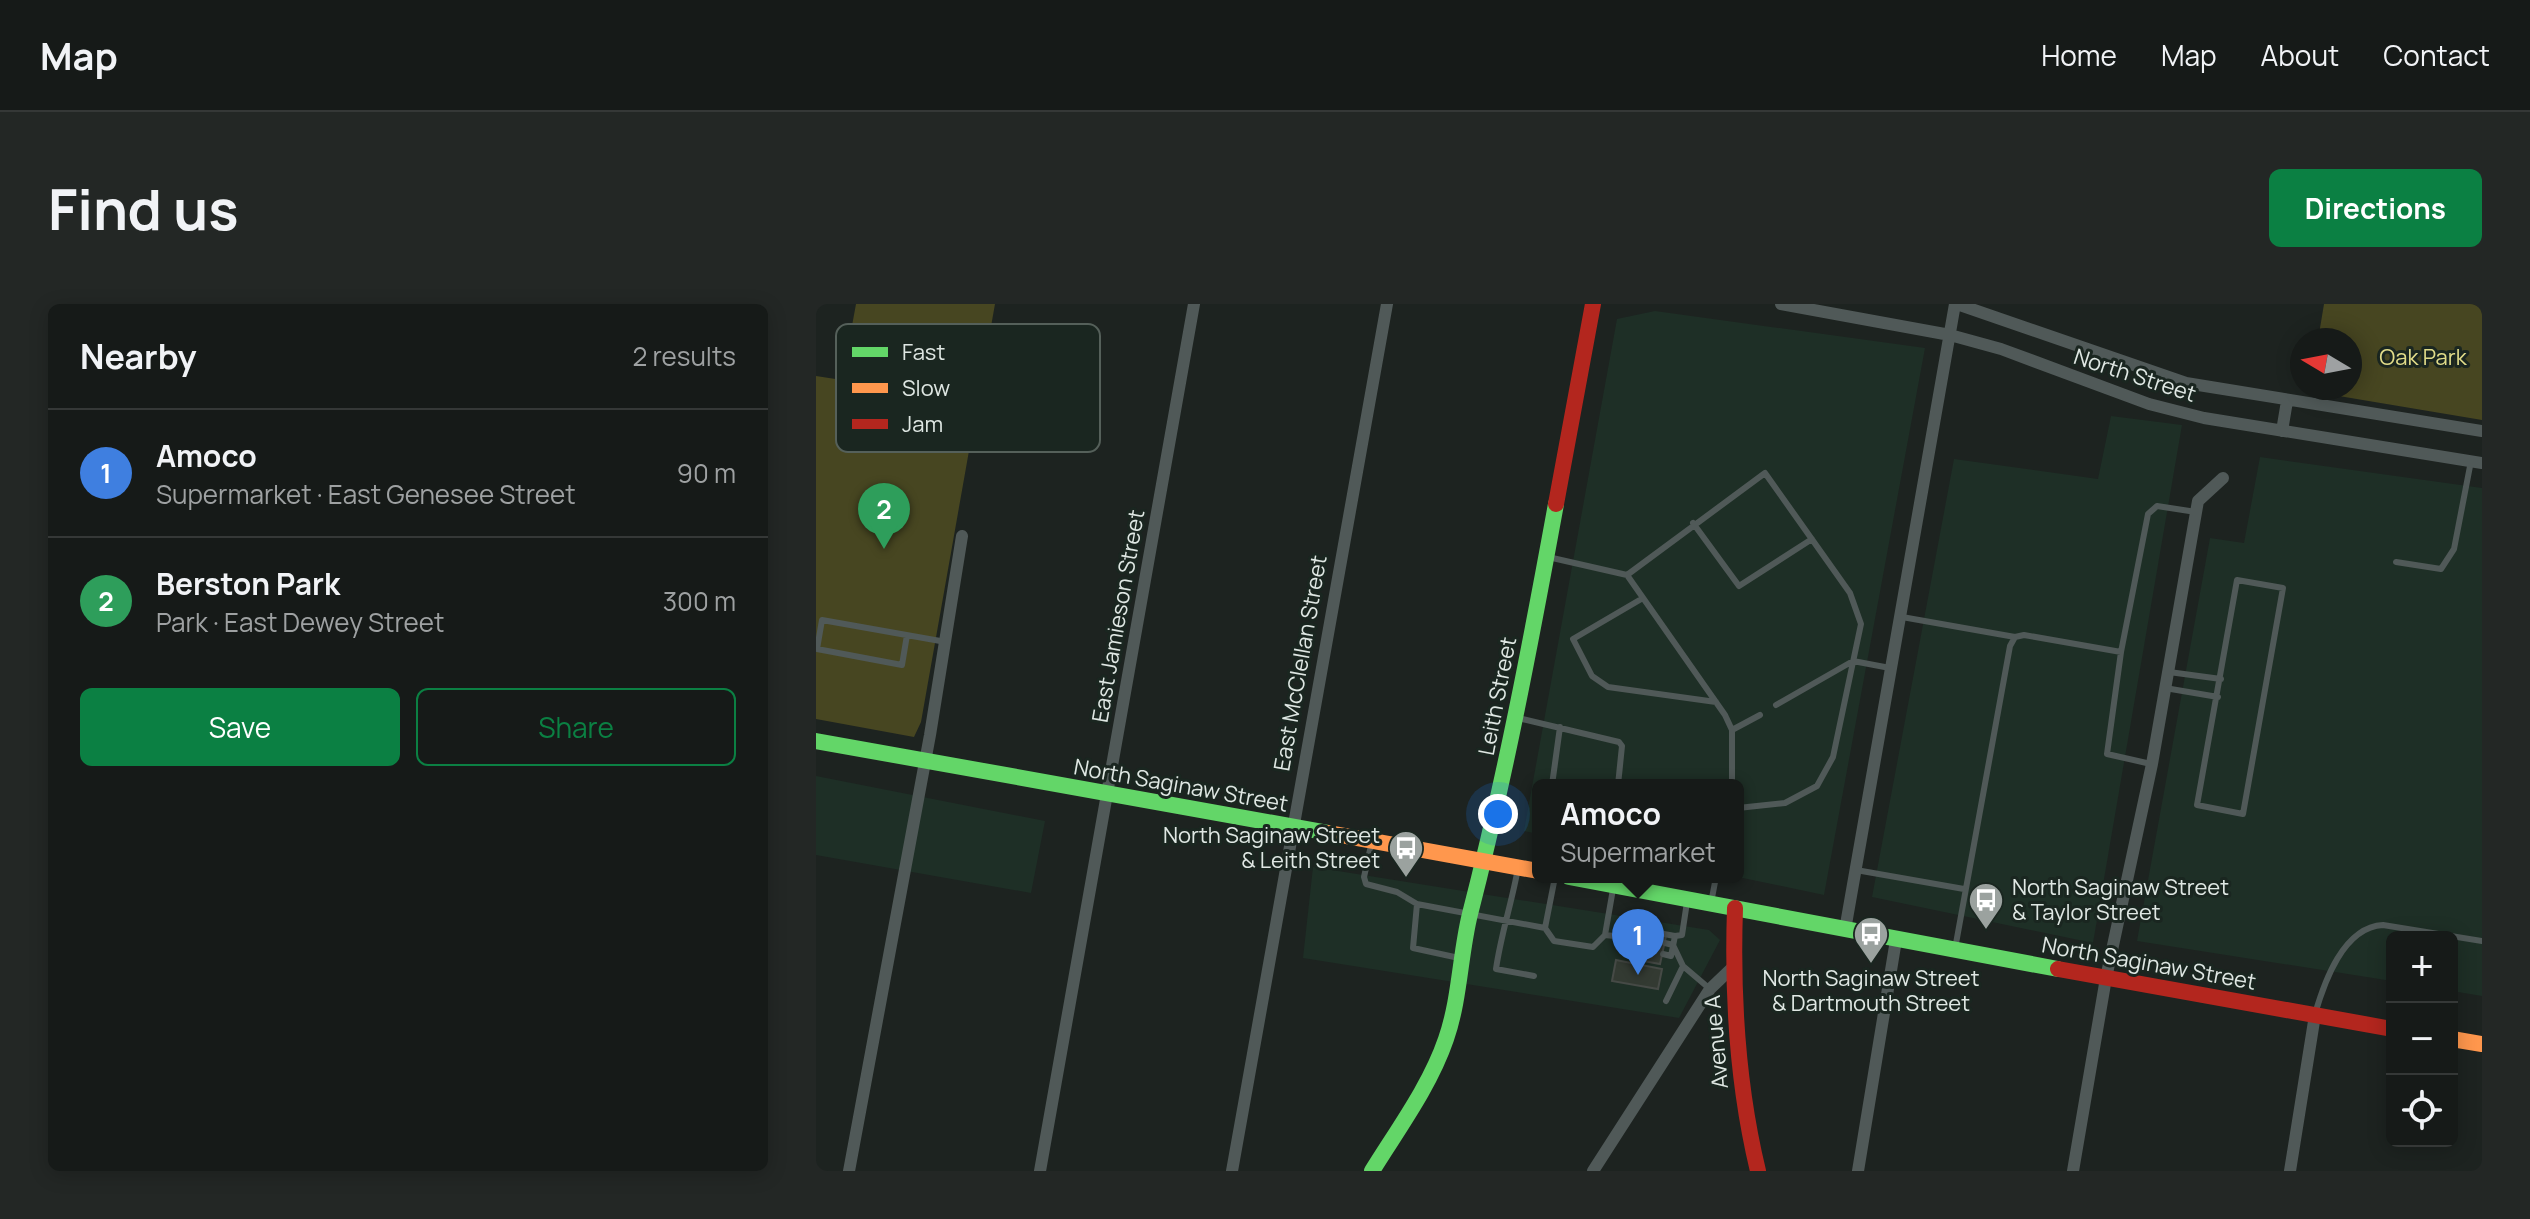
<!DOCTYPE html>
<html lang="en">
<head>
<meta charset="utf-8">
<style>
	:root { --surface:#161a18; --page:#232725; --text:#f1f3f6; --muted:#9ea1a2; --line:#353837; --accent:#0b8043 }
	body { margin:0; font-family:Manrope,sans-serif; background:var(--page); color:var(--text) }
	.controls { position:absolute; right:24px; bottom:24px; display:grid; overflow:hidden; border-radius:12px; box-shadow:0 4px 20px #0003 }
	.controls button { width:72px; height:72px; display:grid; place-items:center; padding:0; border:0; border-bottom:2px solid var(--line); background:var(--surface); color:var(--text); font:40px sans-serif }
	.compass { position:absolute; left:1474px; top:24px; width:72px; height:72px; border-radius:50%; background:var(--surface); box-shadow:0 4px 20px #0003; rotate:280deg }
	.you { position:absolute; left:682px; top:510px; width:28px; height:28px; margin:-20px; border:6px solid #fff; border-radius:50%; background:#1a73e8; box-shadow:0 0 0 12px #1a73e833 }
	.badge { display:grid; place-items:center; width:52px; height:52px; border-radius:50%; background:var(--accent); color:#fff; font-size:26px; font-weight:700 }
	.pin { position:absolute; translate:-50% -66px; filter:drop-shadow(0 2px 4px #0008) }
	.pin::after { content:''; position:absolute; top:42px; width:28px; height:24px; background:inherit; clip-path:polygon(0 0,100% 0,50% 100%) }
	.popup { position:absolute; left:716px; top:475px; width:212px; height:104px; box-sizing:border-box; display:grid; place-content:center; border-radius:12px; background:var(--surface); filter:drop-shadow(0 2px 6px #0005); font-size:26px; white-space:nowrap; color:var(--muted) }
	.popup b { font-size:30px; color:var(--text) }
	.popup::after { content:''; position:absolute; left:50%; top:100%; margin-left:-16px; border:16px solid transparent; border-top-color:var(--surface) }
	.list { margin:0; padding:0; list-style:none }
	h2 { display:flex; justify-content:space-between; align-items:center; height:104px; margin:0; padding:0 32px; font-size:34px }
	h2 small { font-size:26px; font-weight:400; color:var(--muted) }
	.list li { display:grid; grid-template-columns:52px 1fr auto; gap:24px; align-items:center; box-sizing:border-box; height:128px; padding:0 32px; border-top:2px solid var(--line) }
	.list b { display:block; font-size:30px; white-space:nowrap }
	.list p { margin:0; font-size:26px; white-space:nowrap; color:var(--muted) }
	.list em { font-size:26px; font-style:normal; color:var(--muted) }
	.actions { display:flex; gap:16px; padding:24px 32px }
	.actions a { flex:1; padding:18px 0; border:2px solid var(--accent); border-radius:12px; text-align:center; font-size:28px; color:var(--accent) }
	.actions .main { background:var(--accent); color:#fff }
	.icon { flex:none; width:44px; height:44px; fill:none; stroke:currentColor; stroke-width:2; stroke-linecap:round; stroke-linejoin:round }
	.map { position:relative; flex:none; width:1666px; height:867px; overflow:hidden; border-radius:12px }
	header { display:flex; align-items:center; gap:48px; box-sizing:border-box; height:112px; padding:0 40px; background:var(--surface); border-bottom:2px solid var(--line) }
	header strong { font-size:38px }
	nav { display:flex; gap:44px; margin-inline-start:auto; font-size:28px }
	.intro { display:flex; align-items:center; justify-content:space-between; box-sizing:border-box; height:192px; padding:0 48px }
	h1 { margin:0; font-size:56px }
	.button { padding:20px 36px; border-radius:12px; background:var(--accent); color:#fff; font-size:28px; font-weight:700 }
	main { display:flex; gap:48px; padding:0 48px }
	aside { flex:1; background:var(--surface); border-radius:12px; box-shadow:0 4px 20px #0003 }
	.map>svg:first-child { display:block }
	.built { fill:#1e2f26 }
	.green { fill:#474621 }
	.building { fill:#333a32; stroke:#464a46; stroke-width:2 }
	.lines { fill:none; stroke-linecap:round; stroke-linejoin:round }
	.lane { stroke:#505958; stroke-width:6 }
	.street { stroke:#505958; stroke-width:12 }
	.fast { stroke:#63d668; stroke-width:16 }
	.slow { stroke:#ff974d; stroke-width:16 }
	.jam { stroke:#b3261e; stroke-width:16 }
	.labels { text-anchor:middle; stroke-width:6; stroke-linejoin:round; paint-order:stroke }
	.park-label { font-size:22px; fill:#e1dc89; stroke:#1a2620 }
	.street-label { font-size:22px; fill:#dfe7e3; stroke:#1a2620 }
	.poi-label { font-size:22px; fill:#dfe7e3; stroke:#1a2620; text-anchor:end }
	.key { fill:#1a2620; stroke:#55605a; stroke-width:2 }
	.key-label { font-size:22px; fill:#dfe7e3 }
</style>
</head>
<body>
<header>
<strong>Map</strong>
<nav><a>Home</a><a>Map</a><a>About</a><a>Contact</a></nav>
</header>
<div class="intro"><h1>Find us</h1><a class="button">Directions</a></div>
<main>
<aside>
<h2>Nearby<small>2 results</small></h2>
<ul class="list">
<li><span class="badge" style="background:#3f7fe0">1</span><div><b>Amoco</b><p>Supermarket · East Genesee Street</p></div><em>90 m</em></li>
<li><span class="badge" style="background:#2e9e5b">2</span><div><b>Berston Park</b><p>Park · East Dewey Street</p></div><em>300 m</em></li>
</ul>
<div class="actions"><a class="main">Save</a><a>Share</a></div>
</aside>
<div class="map">
<svg width="1666" height="867" viewBox="0 0 1666 867">
	<rect width="100%" height="100%" fill="#1d2320"/>
	<path class="built" d="M839 7 1109 44 1008 591 922 573V481H722V530L708 527 801 15Z
		M1295 112 1366 121 1277 639 1056 593 1138 155 1282 175Z
		M1444 153 1666 184V692L1636 687V633H1576V677L1321 637 1394 234 1428 239Z
		M0 472 229 517 215 589 0 551Z
		M497 563 893 626 904 636 863 714 487 654Z"/>
	<path class="green" d="M40 0H179L105 418 98 433 0 415V72L26 76Z
		M1508 0H1666V116L1493 87 1494 84H1534V36H1502Z"/>
	<path class="building" d="M827 628 850 632 844 660 822 656Z
		M800 656 846 665 842 685 796 677Z"/>
	<g class="lines">
		<path class="lane" d="M877 219 923 282 996 235
			M732 253 811 271 909 411 916 426V481
			M1580 258 1625 265 1638 245 1655 157
			M811 271 949 169 1034 289 1045 320 1017 453 1001 482 969 499 922 504
			M1421 276 1467 284 1427 510 1381 501Z
			M827 294 757 335 776 372 792 383 900 398
			M1086 313 1199 333
			M91 331 86 361 1 345 6 316 130 338
			M1305 348 1291 450 1335 460
			M1353 368 1405 375
			M1349 384 1402 393
			M960 401 1037 357 1074 364
			M702 414 803 438 806 442 802 481
			M916 426 944 411
			M736 481 744 423
			M556 537 548 573 550 580 581 588 601 600 729 624 739 573
			M702 564C696 598 685 630 680 665L718 672
			M1040 566 1148 585
			M797 585 789 631 826 635
			M895 599 900 573
			M601 600 597 644 643 654
			M729 624 738 637 777 643 789 631
			M849 639 857 641 867 662 894 685
			M1139 645 1194 342 1199 333 1208 331 1305 348 1332 210 1341 202 1380 208
			M824 647 806 644 809 623 859 632
			M847 650 855 652 859 632 866 631 871 598
			M850 697 867 662
			M1499 710C1508 679 1527 623 1567 621L1666 637"/>
		<path class="street" d="M965 0 1134 31 1185 45 1333 100 1388 114 1666 159
			M1141 0 1370 79 1666 127
			M1466 127 1471 97
			M1029 626 1139 0
			M33 867 114 431 146 232
			M224 867 378 0
			M416 867 571 0
			M777 867 894 685 917 663
			M1042 867 1080 636
			M1257 867 1290 674 1336 460 1382 197 1407 174
			M1474 867 1499 711"/>
		<path class="fast" d="M0 437 513 529
			M753 573 1242 665
			M556 867C582 825 614 782 630 735 644 695 644 650 654 610 689 474 715 337 740 200"/>
		<path class="slow" d="M513 529 722 567
			M1636 735 1666 740"/>
		<path class="jam" d="M740 200 777 0
			M919 604C916 693 921 780 942 867
			M1242 665 1576 725"/>
	</g>
	<defs>
		<g id="bus-pin" transform="scale(1.8)"><path d="M0 17L-7.5 6A9.5 9.5 0 1 1 7.5 6Z" fill="#9ba29f" stroke="#1a2620"/><path d="M-5-6H5V4H4V6H2V4H-2V6H-4V4H-5ZM-3.5-4V0h7V-4ZM-3.5 1.2v1.5H-2V1.2ZM2 1.2v1.5H3.5V1.2Z" fill="#fff"/></g>
	</defs>
	<g fill-rule="evenodd">
		<use href="#bus-pin" x="590" y="544"/>
		<use href="#bus-pin" x="1170" y="596"/>
		<use href="#bus-pin" x="1055" y="630"/>
	</g>
	<g class="labels">
		<g class="park-label">
			<text x="1607" y="61">Oak Park</text>
		</g>
		<g class="street-label">
			<text transform="translate(1319 71) rotate(18)" y="8">North Street</text>
			<text transform="translate(302 312) rotate(-80)" y="8">East Jamieson Street</text>
			<text transform="translate(484 359) rotate(-80)" y="8">East McClellan Street</text>
			<text transform="translate(681 392) rotate(-79)" y="8">Leith Street</text>
			<text transform="translate(365 481) rotate(10)" y="8">North Saginaw Street</text>
			<text transform="translate(1333 659) rotate(10)" y="8">North Saginaw Street</text>
			<text transform="translate(900 738) rotate(-95)" y="8">Avenue A</text>
		</g>
		<g class="poi-label">
			<text x="564" y="539">North Saginaw Street<tspan x="564" dy="25">&amp; Leith Street</tspan></text>
			<text x="1196" y="591" text-anchor="start">North Saginaw Street<tspan x="1196" dy="25">&amp; Taylor Street</tspan></text>
			<text x="1055" y="682" text-anchor="middle">North Saginaw Street<tspan x="1055" dy="25">&amp; Dartmouth Street</tspan></text>
		</g>
	</g>
	<rect x="20" y="20" width="264" height="128" rx="12" class="key"/>
	<rect x="36" y="43" width="36" height="10" fill="#63d668"/>
	<rect x="36" y="79" width="36" height="10" fill="#ff974d"/>
	<rect x="36" y="115" width="36" height="10" fill="#b3261e"/>
	<g class="key-label">
		<text x="86" y="56">Fast</text>
		<text x="86" y="92">Slow</text>
		<text x="86" y="128">Jam</text>
	</g>
</svg>
<div class="controls">
<button>+</button>
<button>−</button>
<button><svg class="icon" aria-label="locate" viewBox="0 0 24 24"><circle cx="12" cy="12" r="6"/><path d="M12 2v4M12 18v4M2 12h4M18 12h4"/></svg></button>
</div>
<svg class="compass" viewBox="-18 -18 36 36"><path d="M0-13l5 13h-10z" fill="#e53935"/><path d="M0 13l5-13h-10z" fill="#9ea1a2"/></svg>
<div class="you"></div>
<div class="pin badge" style="left:822px;top:671px;background:#3f7fe0">1</div>
<div class="popup"><b>Amoco</b>Supermarket</div>
<div class="pin badge" style="left:68px;top:245px;background:#2e9e5b">2</div>
</div>
</main>
</body>
</html>
